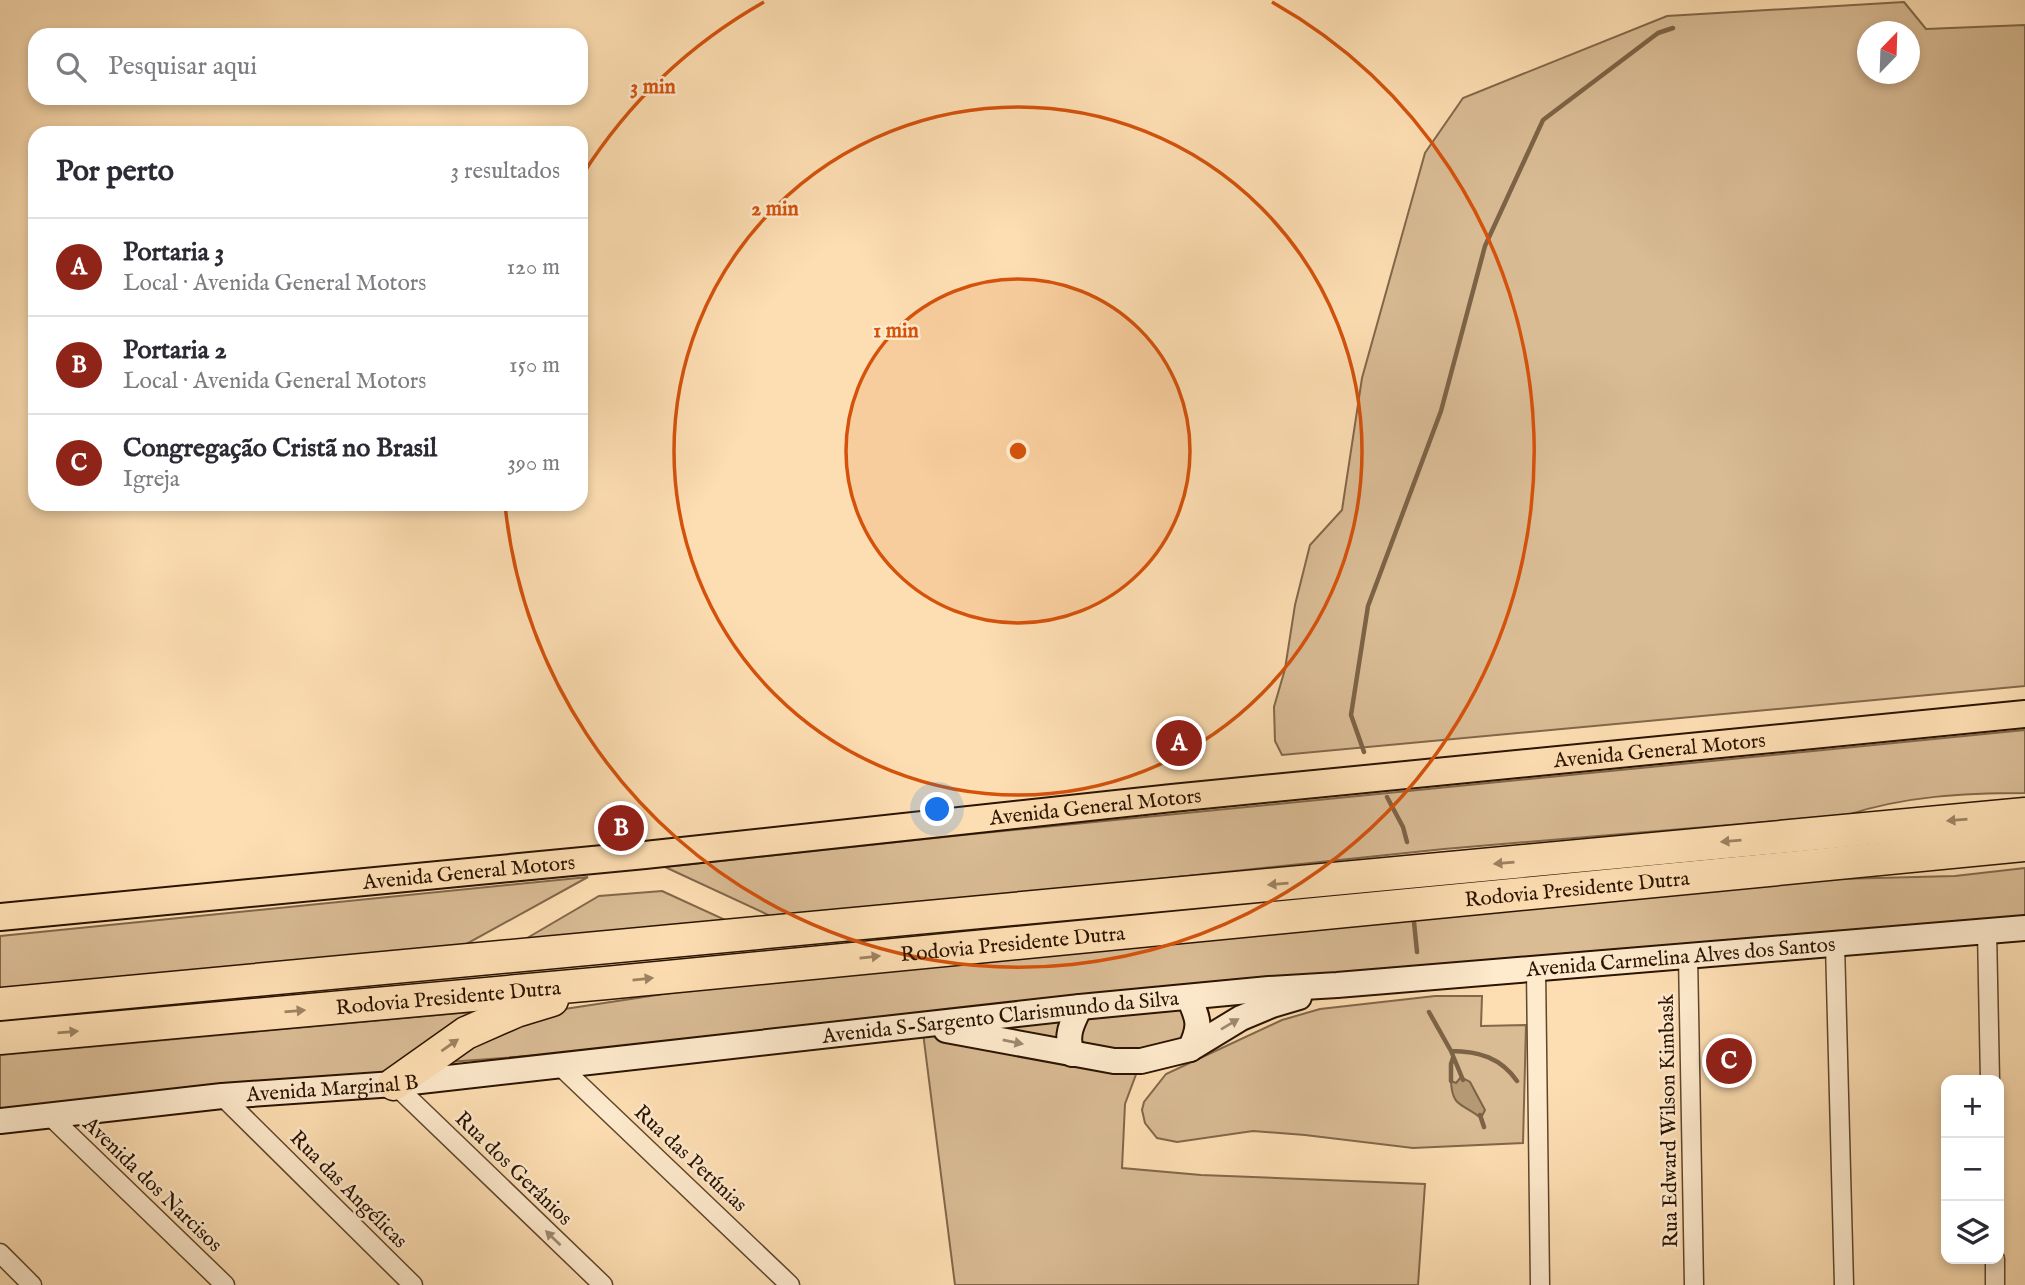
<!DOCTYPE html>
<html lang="pt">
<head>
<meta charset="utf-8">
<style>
	:root { --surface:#fff; --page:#f2f2f3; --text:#2b2b33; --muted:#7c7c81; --line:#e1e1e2; --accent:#8f2418 }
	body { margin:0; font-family:"IM FELL English",serif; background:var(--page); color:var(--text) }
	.controls { position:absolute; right:21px; bottom:21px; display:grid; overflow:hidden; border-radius:14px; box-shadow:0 4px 10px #0003 }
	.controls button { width:63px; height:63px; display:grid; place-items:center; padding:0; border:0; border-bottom:2px solid var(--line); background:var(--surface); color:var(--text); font:35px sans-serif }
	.compass { position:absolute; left:1857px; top:21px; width:63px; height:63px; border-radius:50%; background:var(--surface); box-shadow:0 4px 10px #0003; rotate:23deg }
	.you { position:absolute; left:938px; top:810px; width:24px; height:24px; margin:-18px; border:5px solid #fff; border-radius:50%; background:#1a73e8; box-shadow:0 0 0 10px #1a73e833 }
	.badge { display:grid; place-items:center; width:46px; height:46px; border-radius:50%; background:var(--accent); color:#fff; font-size:23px; font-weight:700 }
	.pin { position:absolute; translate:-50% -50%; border:4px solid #fff; box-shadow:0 2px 7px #0006 }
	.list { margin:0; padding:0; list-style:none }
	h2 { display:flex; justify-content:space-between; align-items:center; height:91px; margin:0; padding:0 28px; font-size:30px }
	h2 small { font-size:23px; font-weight:400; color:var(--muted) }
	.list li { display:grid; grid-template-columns:46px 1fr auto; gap:21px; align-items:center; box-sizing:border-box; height:98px; padding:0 28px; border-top:2px solid var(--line) }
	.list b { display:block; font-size:26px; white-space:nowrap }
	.list p { margin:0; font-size:23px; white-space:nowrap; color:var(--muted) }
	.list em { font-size:23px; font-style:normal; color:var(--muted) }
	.icon { flex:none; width:38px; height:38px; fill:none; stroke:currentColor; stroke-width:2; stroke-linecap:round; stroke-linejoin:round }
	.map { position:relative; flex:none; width:2025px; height:1285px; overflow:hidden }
	.search { position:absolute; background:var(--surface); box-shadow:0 4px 10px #0003; left:28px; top:28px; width:560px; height:77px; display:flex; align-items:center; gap:18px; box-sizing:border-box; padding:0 24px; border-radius:21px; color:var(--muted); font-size:26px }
	.panel { position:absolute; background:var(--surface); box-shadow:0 4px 10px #0003; left:28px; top:126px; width:560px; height:385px; border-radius:21px }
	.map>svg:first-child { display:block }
	.green { fill:#d9bb94; stroke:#82674a; stroke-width:2; fill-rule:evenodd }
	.water { fill:#b59975; stroke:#7d6346; stroke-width:2 }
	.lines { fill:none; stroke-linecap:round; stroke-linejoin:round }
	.stream { stroke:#7d6346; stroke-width:4.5 }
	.street-casing { stroke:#5f462c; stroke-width:21 }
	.secondary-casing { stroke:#2a1300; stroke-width:28 }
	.primary-casing { stroke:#2a1300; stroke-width:30 }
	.highway-casing { stroke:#2a1300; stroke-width:35 }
	.street { stroke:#feeacd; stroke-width:18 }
	.secondary { stroke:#feeacd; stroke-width:24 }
	.primary { stroke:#fddeb2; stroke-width:26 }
	.highway { stroke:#fddeb2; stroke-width:32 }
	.oneway { fill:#9e8362 }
	.oneway2 { fill:#9f8971 }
	.ring { fill:none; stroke:#d5520b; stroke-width:3.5 }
	.labels { text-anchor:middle; stroke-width:5; stroke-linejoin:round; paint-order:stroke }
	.street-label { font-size:21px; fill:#2a1300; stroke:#feeacd }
	.centre { fill:#d5520b; stroke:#feeacd; stroke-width:3.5 }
	.ring-label { font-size:21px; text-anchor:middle; font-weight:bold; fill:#d5520b; stroke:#feeacd; stroke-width:5; stroke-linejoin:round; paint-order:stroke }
</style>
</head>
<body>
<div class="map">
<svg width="2025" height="1285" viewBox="0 0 2025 1285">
	<rect width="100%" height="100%" fill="#fddeb2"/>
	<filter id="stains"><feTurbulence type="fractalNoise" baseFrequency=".00286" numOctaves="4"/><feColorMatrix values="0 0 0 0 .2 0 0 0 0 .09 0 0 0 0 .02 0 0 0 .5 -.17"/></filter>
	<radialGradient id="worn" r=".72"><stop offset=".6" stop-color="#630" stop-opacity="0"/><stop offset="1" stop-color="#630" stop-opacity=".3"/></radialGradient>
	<path class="green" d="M1904 2 1926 29 2025 25V686L1282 755 1275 741 1274 707 1285 669 1295 605 1310 545 1342 510 1362 378 1425 153 1463 98 1667 16ZM1868 32H1910V74H1868Z
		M2025 730V793C1964 793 1905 796 1847 815L1444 849 777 919 665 867 963 835Z
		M2025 868V916L556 1054 448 1062 473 1041 538 1013 677 992 892 969 1838 879 1955 876Z
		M588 877 450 953 0 994V936Z
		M662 891 732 923 522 941 599 896Z
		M1435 996H1482L1481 1026 1526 1025 1523 1143 1413 1148 1305 1135 1253 1131 1177 1142 1157 1138 1145 1123 1142 1110 1144 1102 1166 1074 1282 1020 1320 1009Z
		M1184 1003 1190 1036 1135 1057 1083 1043 1079 1037 1077 1019Z
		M482 1011 385 1078 0 1110V1055Z
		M1066 1017 1061 1043 957 1028Z
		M922 1025 1141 1061 1125 1104 1122 1168 1201 1175 1425 1184 1418 1285H955Z"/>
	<path class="water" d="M1461 1077 1470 1082 1485 1110 1481 1118C1463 1103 1452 1108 1451 1081L1456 1083Z"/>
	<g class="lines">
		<path class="stream" d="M1364 752 1351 715 1368 606 1441 411 1485 246 1543 120 1658 33 1673 28
			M1387 797 1403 827 1407 842
			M1414 922 1417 952
			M1429 1012 1451 1051 1463 1080
			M1451 1051C1479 1051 1501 1058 1517 1081
			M1451 1081V1064L1453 1058
			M1480 1115 1484 1127"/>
		<g class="street-casing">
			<path id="street" d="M1987 931 1990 1080
				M1835 944 1844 1285
				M1688 955 1694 1285
				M1536 969 1540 1285
				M559 1065 790 1285
				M394 1084 603 1285
				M222 1096 413 1285
				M49 1115 225 1285
				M0 1253 32 1285
				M1995 1259V1285"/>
		</g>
		<g class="secondary-casing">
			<g id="secondary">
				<path d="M1189 998C1199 1020 1201 1026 1190 1049"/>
				<path d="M946 1030 1114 1061H1141L1190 1049 1241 1018 1272 1005 1299 997"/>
				<path d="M1072 1054C1065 1036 1072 1023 1080 1007"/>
				<path id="s1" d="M0 1121 222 1096 394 1084 1080 1007 1269 989 1337 985 2025 928"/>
			</g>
		</g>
		<g class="primary-casing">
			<g id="primary">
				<path id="s2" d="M0 917 645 855 1172 798 2025 714"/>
			</g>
		</g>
		<g class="highway-casing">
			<g id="highway">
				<path d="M0 1004 2025 814"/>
				<path id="s3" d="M0 1038 606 983 2025 845"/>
				<path d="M394 1084 466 1033 516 1011 552 1000"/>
			</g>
		</g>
		<use href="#street" class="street"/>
		<use href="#secondary" class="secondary"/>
		<use href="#primary" class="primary"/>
		<use href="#highway" class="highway"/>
	</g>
	<defs><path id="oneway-solid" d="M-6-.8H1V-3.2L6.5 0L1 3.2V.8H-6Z" transform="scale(1.75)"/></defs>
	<g class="oneway">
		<use href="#oneway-solid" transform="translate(1957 820) rotate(175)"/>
		<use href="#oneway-solid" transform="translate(1731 841) rotate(175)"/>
		<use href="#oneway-solid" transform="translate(1504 863) rotate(175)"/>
		<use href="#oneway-solid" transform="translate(1278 884) rotate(175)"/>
		<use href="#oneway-solid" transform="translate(870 957) rotate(-6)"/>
		<use href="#oneway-solid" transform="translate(643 979) rotate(-6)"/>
		<use href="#oneway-solid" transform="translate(295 1011) rotate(-5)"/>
		<use href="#oneway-solid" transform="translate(68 1032) rotate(-5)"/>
		<use href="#oneway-solid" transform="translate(450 1045) rotate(-35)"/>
	</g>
	<g class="oneway2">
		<use href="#oneway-solid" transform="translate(1230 1024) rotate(-31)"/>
		<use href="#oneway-solid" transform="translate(1013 1042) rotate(11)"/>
		<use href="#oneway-solid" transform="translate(553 1238) rotate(-136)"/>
	</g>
	<circle cx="1018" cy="451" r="172" fill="#d5520b" fill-opacity=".12"/>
	<g class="ring">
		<circle cx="1018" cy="451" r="172"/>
		<circle cx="1018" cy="451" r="344"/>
		<path d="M583 174A516 516 0 0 1 764 2M1272 2A516 516 0 1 1 505 505"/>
	</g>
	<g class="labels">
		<g class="street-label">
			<text dy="7" stroke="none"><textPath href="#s2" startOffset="1668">Avenida General Motors</textPath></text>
			<text dy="7" stroke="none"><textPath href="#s2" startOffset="1101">Avenida General Motors</textPath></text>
			<text dy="7" stroke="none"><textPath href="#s2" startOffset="471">Avenida General Motors</textPath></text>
			<text dy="7" stroke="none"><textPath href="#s3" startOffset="1584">Rodovia Presidente Dutra</textPath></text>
			<text dy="7" stroke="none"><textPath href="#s3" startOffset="1017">Rodovia Presidente Dutra</textPath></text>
			<text dy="7" stroke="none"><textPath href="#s1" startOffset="1689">Avenida Carmelina Alves dos Santos</textPath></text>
			<text dy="7" stroke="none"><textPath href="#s3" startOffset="450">Rodovia Presidente Dutra</textPath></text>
			<text dy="7" stroke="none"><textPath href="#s1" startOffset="1006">Avenida S-Sargento Clarismundo da Silva</textPath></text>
			<text dy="7" stroke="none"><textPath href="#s1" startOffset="334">Avenida Marginal B</textPath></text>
			<text transform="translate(1668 1121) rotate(-91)" y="7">Rua Edward Wilson Kimbask</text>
			<text transform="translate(691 1158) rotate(43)" y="7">Rua das Petúnias</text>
			<text transform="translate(514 1168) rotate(44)" y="7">Rua dos Gerânios</text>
			<text transform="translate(153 1184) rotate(44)" y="7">Avenida dos Narcisos</text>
			<text transform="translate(349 1189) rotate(45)" y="7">Rua das Angélicas</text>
		</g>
	</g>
	<circle cx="1018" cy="451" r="10" class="centre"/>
	<g class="ring-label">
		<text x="653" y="93">3 min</text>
		<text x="775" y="215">2 min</text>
		<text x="896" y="337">1 min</text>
	</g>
	<rect width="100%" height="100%" filter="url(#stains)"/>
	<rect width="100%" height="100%" fill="url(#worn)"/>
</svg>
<div class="controls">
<button>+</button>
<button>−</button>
<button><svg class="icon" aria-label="layers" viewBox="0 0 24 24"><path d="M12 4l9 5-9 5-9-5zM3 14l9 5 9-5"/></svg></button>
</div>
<svg class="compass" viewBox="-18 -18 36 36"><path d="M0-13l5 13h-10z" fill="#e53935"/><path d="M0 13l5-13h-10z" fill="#7c7c81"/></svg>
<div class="you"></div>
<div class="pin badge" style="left:1179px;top:743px">A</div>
<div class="pin badge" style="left:621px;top:828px">B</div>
<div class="pin badge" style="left:1729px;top:1061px">C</div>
<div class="search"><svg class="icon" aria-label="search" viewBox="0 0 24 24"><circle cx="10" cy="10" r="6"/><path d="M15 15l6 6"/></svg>Pesquisar aqui</div>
<section class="panel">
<h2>Por perto<small>3 resultados</small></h2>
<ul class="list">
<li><span class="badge">A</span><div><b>Portaria 3</b><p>Local · Avenida General Motors</p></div><em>120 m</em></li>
<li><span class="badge">B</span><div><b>Portaria 2</b><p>Local · Avenida General Motors</p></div><em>150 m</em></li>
<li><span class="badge">C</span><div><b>Congregação Cristã no Brasil</b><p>Igreja</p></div><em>390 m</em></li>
</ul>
</section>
</div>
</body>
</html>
